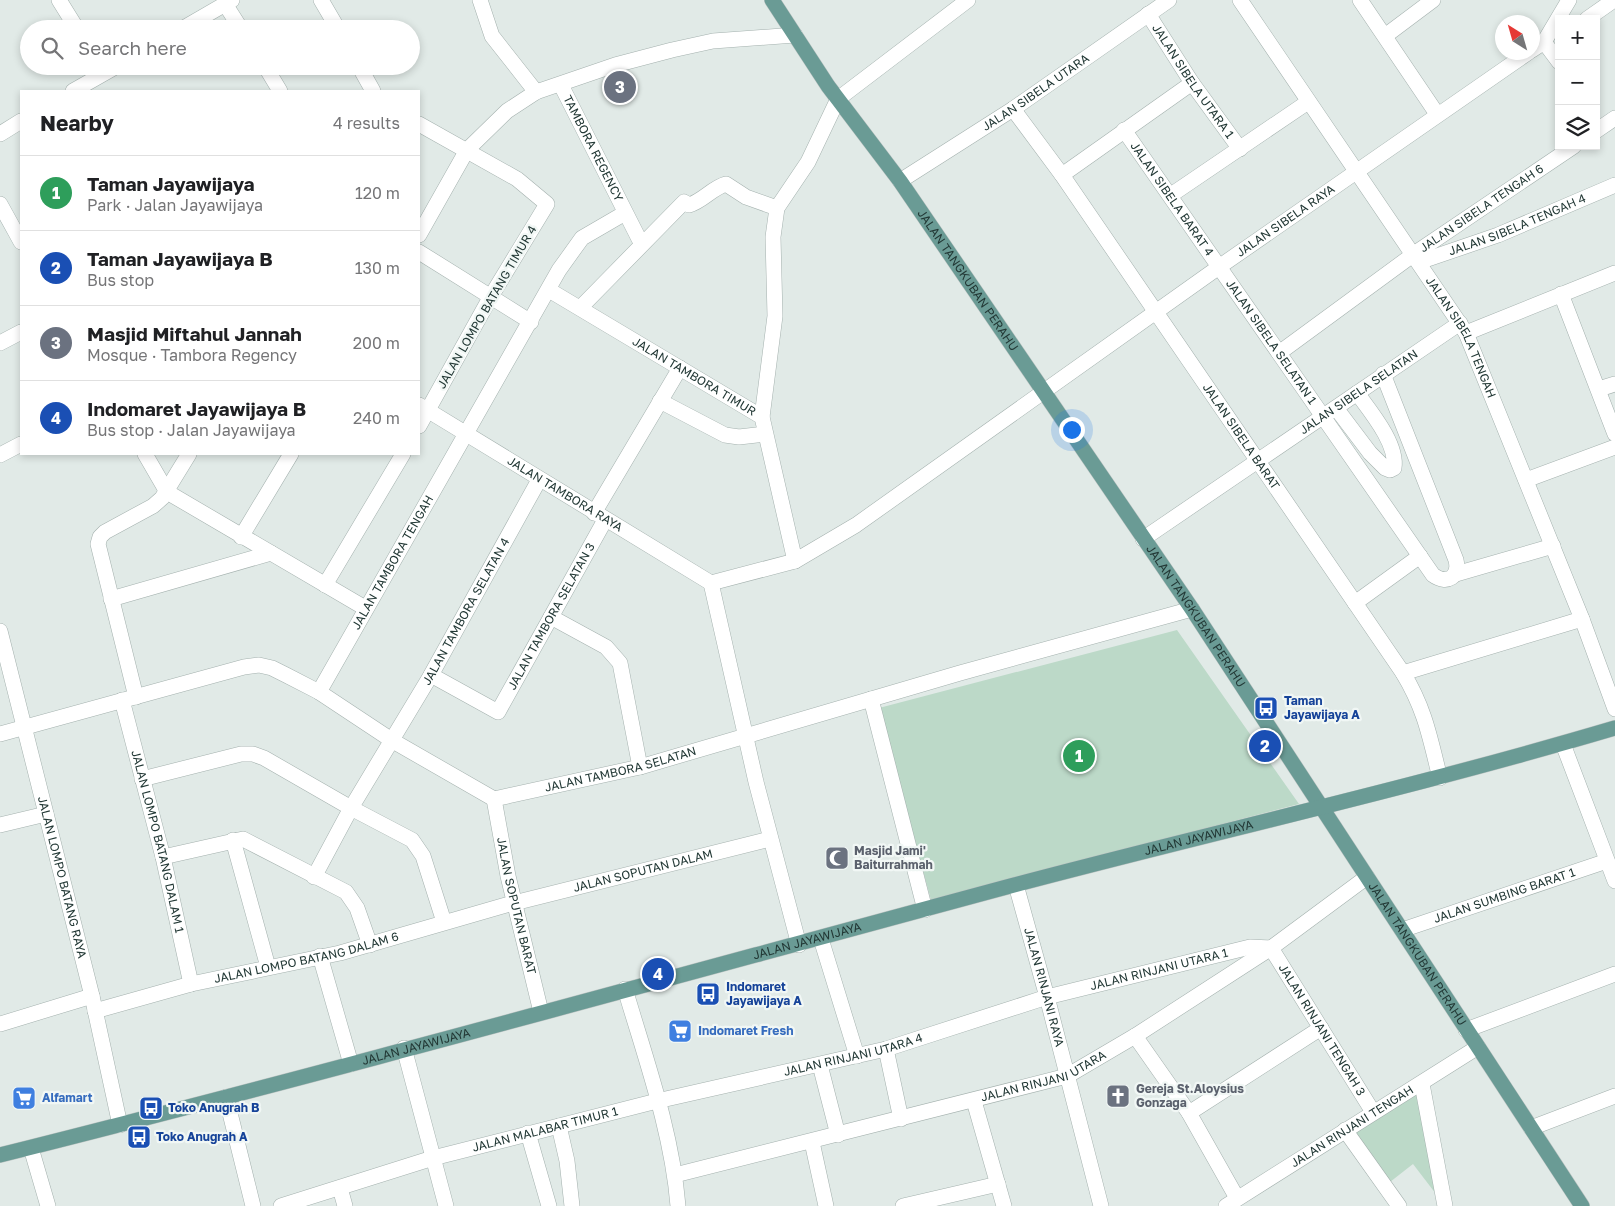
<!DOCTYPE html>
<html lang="en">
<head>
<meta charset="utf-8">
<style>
	:root { --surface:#fff; --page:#f6f6f6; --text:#202124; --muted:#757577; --line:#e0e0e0; --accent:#785642 }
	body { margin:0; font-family:"Golos Text",sans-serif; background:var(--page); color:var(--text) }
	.controls { position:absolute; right:15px; top:15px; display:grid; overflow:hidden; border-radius:0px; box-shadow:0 2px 8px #0003 }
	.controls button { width:45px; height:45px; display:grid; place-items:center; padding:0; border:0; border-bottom:1px solid var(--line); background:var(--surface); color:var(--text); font:25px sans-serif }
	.compass { position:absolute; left:1495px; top:15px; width:45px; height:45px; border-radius:50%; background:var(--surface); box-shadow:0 2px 8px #0003; rotate:323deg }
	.you { position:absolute; left:1071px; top:429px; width:18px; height:18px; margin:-12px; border:4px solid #fff; border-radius:50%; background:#1a73e8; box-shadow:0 0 0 8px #1a73e833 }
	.badge { display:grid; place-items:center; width:32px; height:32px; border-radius:50%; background:var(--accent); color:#fff; font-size:16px; font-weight:700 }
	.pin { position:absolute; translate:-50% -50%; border:2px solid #fff; box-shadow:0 1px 5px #0006 }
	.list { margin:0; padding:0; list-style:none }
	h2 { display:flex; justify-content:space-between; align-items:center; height:65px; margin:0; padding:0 20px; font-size:21px }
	h2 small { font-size:16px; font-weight:400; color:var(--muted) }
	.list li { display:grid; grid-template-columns:32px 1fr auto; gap:15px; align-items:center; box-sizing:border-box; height:75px; padding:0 20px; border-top:1px solid var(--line) }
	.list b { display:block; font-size:19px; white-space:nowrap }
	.list p { margin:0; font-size:16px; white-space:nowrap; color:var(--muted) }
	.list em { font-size:16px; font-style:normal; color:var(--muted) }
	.icon { flex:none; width:28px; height:28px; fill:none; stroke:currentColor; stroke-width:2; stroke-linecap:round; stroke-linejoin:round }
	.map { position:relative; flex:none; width:1615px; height:1206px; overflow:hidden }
	.search { position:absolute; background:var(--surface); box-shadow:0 2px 8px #0003; left:20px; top:20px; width:400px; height:55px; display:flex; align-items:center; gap:12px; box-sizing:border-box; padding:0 18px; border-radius:28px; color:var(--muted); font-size:19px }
	.panel { position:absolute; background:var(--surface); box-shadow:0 2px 8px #0003; left:20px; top:90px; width:400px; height:365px; border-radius:0px }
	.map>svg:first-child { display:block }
	.green { fill:#bcd9c8 }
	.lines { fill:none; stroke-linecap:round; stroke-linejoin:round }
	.minor-casing { stroke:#a4b1ae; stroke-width:16 }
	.major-casing { stroke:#bdc4c3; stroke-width:16 }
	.minor { stroke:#fff; stroke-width:15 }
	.major { stroke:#6a9b95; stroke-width:15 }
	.labels { text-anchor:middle; stroke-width:4.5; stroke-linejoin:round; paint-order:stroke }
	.street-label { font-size:12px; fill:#233936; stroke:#f1f7f5 }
	.transit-label { font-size:12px; font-weight:bold; fill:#164399; stroke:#f1f7f5; text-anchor:start }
	.worship-label { font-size:12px; font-weight:bold; fill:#5b616d; stroke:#f1f7f5; text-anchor:start }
	.shop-label { font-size:12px; font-weight:bold; fill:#366cbe; stroke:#f1f7f5; text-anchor:start }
</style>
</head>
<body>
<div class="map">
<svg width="1615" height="1206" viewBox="0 0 1615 1206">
	<rect width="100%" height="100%" fill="#e1eae7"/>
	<path class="green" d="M1177 630 1299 804 931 900 879 708Z
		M1419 1092 1436 1194 1413 1164 1390 1182 1354 1132Z"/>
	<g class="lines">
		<g class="minor-casing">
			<g id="minor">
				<path d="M59 0 77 29"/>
				<path d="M321 0 338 29"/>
				<path d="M480 0 492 36 536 92"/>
				<path id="s1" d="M1240 0 1466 333 1582 619 1615 709"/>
				<path d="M1360 0 1437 114"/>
				<path d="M225 4 241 29"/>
				<path id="s2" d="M1148 14 1192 83 1240 149"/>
				<path d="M1587 19 1614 0"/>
				<path d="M182 29 232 0"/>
				<path d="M1385 36 1433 0"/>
				<path d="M1544 42 1559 62"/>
				<path d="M1532 50 1544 42 1569 0"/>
				<path d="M265 66 280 91"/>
				<path d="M359 66 373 91"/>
				<path id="s3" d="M561 85 639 239"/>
				<path d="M73 91 117 66"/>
				<path id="s4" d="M1013 109 1062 175 1403 673C1425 709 1430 738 1440 778"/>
				<path d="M419 124 517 179 547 204 490 298 419 426"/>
				<path id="s5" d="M1124 130 1433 575C1447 585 1460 577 1456 560L1383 374"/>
				<path d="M1596 131 1615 118"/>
				<path d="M0 134 21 121"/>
				<path d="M1062 175 1192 83"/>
				<path id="s6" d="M900 181 1013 109 1169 0"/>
				<path d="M1171 195 1308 102"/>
				<path d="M0 204 21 242"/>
				<path d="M419 235 467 150 507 111 536 92 615 65 672 50 713 41 795 35"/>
				<path d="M419 252 531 322"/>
				<path id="s7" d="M1419 262 1498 235 1615 185"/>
				<path id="s8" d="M549 290 762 417 795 561"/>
				<path d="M1561 294 1615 434"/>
				<path d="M581 307 684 202 689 205C703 201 712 188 726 184L746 197 777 208"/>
				<path d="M1466 333 1615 273"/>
				<path d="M0 343 21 332"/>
				<path id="s9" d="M1279 353 1414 254 1574 146"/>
				<path d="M1599 389 1615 384"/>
				<path d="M660 401 725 435 739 437 765 434"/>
				<path id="s10" d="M419 405 711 583"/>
				<path d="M1336 408 1370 453 1385 468 1390 470 1394 468C1398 444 1370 411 1357 393"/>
				<path d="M762 417 775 316 773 237 777 208 808 162 838 99 968 0"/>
				<path d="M145 454 167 492 365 608"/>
				<path d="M0 455 21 444"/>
				<path d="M1526 480 1615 447"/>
				<path d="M594 513 680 368"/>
				<path d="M241 537 291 454"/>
				<path id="s11" d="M1143 539 1460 323"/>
				<path d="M1456 574 1553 546"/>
				<path id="s12" d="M711 583 795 561 856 525 1219 267 1529 52"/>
				<path d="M711 583 756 782 799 945"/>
				<path d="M325 585 403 454"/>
				<path d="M111 599 271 553"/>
				<path d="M1355 603 1420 556"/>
				<path d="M551 617 606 647 620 663 640 767"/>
				<path id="s13" d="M0 631 92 996 120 1125"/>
				<path d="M1403 673 1582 619"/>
				<path id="s14" d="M431 675 498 712 605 520"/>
				<path id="s15" d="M319 692 559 270 582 238 625 213"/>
				<path d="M136 697 98 544 100 537 105 532 153 506 162 498 189 454"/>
				<path d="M871 699 925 910"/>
				<path id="s16" d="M122 700 163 857 191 984"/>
				<path d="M0 734 244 667 259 665 272 668 286 675 319 692 393 741 494 799"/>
				<path d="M1563 744 1615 881"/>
				<path d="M142 779 241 754H253L264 758 351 808 412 840 423 856 444 922"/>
				<path id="s17" d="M494 799 640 767 960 673 1192 609"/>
				<path id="s18" d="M494 799 508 876 541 1012"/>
				<path d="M0 825 46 814"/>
				<path d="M233 840 268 967"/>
				<path d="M163 857 243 839 346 892 357 908 370 945"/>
				<path id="s19" d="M314 877 351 808 431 675 539 480"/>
				<path id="s20" d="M1016 885 1047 997 1101 1206"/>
				<path id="s21" d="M1402 930 1607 861"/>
				<path d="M821 939 857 1056"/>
				<path d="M320 956 351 1064"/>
				<path d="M625 989C646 1060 672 1132 678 1206"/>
				<path id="s22" d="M95 1011 191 984 340 953 506 905 770 839"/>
				<path d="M0 1024 92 996"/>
				<path d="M1466 1030 1615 974"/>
				<path d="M1135 1036 1189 1113 1237 1198"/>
				<path d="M404 1048 446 1206"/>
				<path d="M886 1049 901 1119"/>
				<path d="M820 1065 838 1135"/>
				<path d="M1422 1084 1445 1206"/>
				<path d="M226 1097 253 1206"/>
				<path d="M974 1101 1004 1206"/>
				<path d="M1189 1113 1321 1028"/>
				<path d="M559 1126 567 1161 572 1206"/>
				<path d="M1531 1128 1615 1096"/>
				<path d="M1345 1130 1399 1206"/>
				<path d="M528 1133 549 1206"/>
				<path d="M812 1142 826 1206"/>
				<path d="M31 1148 48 1206"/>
				<path id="s23" d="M675 1175 1067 1076 1135 1036 1271 948 1367 877"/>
				<path d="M340 1188 345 1206"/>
				<path id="s24" d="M281 1206 433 1158 657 1101 886 1049 1047 997 1250 947 1271 948 1373 1112"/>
				<path d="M903 1206 998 1184"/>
				<path id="s25" d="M1226 1206 1478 1047"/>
			</g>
		</g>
		<g class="major-casing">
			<g id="major">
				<path id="s26" d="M772 0 828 86 900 181 1192 609 1582 1206"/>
				<path id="s27" d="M0 1155C339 1070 676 976 1014 885 1214 832 1416 787 1615 728"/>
			</g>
		</g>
		<use href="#minor" class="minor"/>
		<use href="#major" class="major"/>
	</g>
	<defs>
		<g id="bus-square" transform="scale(1.25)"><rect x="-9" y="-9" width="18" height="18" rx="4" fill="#1a4fb4" stroke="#f1f7f5"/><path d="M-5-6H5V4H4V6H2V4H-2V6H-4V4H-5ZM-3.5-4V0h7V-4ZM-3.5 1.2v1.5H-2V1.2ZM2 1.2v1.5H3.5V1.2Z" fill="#fff"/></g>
		<g id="mosque-square" transform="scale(1.25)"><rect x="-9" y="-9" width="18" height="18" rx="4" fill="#6b7280" stroke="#f1f7f5"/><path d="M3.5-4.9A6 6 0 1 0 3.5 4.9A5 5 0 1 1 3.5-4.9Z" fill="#fff"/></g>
		<g id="supermarket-square" transform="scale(1.25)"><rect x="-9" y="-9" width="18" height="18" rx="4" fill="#3f7fe0" stroke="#f1f7f5"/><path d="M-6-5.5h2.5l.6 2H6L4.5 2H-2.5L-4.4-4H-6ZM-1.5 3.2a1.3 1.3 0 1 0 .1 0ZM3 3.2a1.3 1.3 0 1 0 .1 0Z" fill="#fff"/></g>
		<g id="church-square" transform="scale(1.25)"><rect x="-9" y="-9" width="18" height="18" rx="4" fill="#6b7280" stroke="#f1f7f5"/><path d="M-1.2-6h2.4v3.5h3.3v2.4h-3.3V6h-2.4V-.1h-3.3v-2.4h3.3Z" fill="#fff"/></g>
	</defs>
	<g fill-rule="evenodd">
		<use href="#bus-square" x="1266" y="708"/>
		<use href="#mosque-square" x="837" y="858"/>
		<use href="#bus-square" x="708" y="994"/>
		<use href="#supermarket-square" x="680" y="1031"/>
		<use href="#church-square" x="1118" y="1096"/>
		<use href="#supermarket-square" x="24" y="1098"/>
		<use href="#bus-square" x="151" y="1108"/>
		<use href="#bus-square" x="139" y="1137"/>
	</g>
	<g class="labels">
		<g class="street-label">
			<text dy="4" stroke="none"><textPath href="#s2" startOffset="81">JALAN SIBELA UTARA 1</textPath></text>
			<text dy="4" stroke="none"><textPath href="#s6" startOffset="162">JALAN SIBELA UTARA</textPath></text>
			<text dy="4" stroke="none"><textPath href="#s3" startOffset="71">TAMBORA REGENCY</textPath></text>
			<text dy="4" stroke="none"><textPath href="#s5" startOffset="84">JALAN SIBELA BARAT 4</textPath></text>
			<text dy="4" stroke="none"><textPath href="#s9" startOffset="249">JALAN SIBELA TENGAH 6</textPath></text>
			<text dy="4" stroke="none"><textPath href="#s12" startOffset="684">JALAN SIBELA RAYA</textPath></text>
			<text dy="4" stroke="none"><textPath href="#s7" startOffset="105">JALAN SIBELA TENGAH 4</textPath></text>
			<text dy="4" stroke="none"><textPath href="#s26" startOffset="342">JALAN TANGKUBAN PERAHU</textPath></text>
			<text transform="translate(487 307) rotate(-60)" y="4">JALAN LOMPO BATANG TIMUR 4</text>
			<text dy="4" stroke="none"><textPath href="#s1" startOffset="404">JALAN SIBELA TENGAH</textPath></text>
			<text dy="4" stroke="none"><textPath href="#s5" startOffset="258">JALAN SIBELA SELATAN 1</textPath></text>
			<text dy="4" stroke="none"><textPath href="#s8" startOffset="169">JALAN TAMBORA TIMUR</textPath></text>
			<text dy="4" stroke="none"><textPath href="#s11" startOffset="261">JALAN SIBELA SELATAN</textPath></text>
			<text dy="4" stroke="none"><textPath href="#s4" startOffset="399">JALAN SIBELA BARAT</textPath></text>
			<text dy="4" stroke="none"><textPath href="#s10" startOffset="171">JALAN TAMBORA RAYA</textPath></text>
			<text dy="4" stroke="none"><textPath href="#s15" startOffset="149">JALAN TAMBORA TENGAH</textPath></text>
			<text dy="4" stroke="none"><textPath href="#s19" startOffset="306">JALAN TAMBORA SELATAN 4</textPath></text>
			<text dy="4" stroke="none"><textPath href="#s14" startOffset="186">JALAN TAMBORA SELATAN 3</textPath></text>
			<text dy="4" stroke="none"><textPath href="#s26" startOffset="748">JALAN TANGKUBAN PERAHU</textPath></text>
			<text dy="4" stroke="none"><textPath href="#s17" startOffset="130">JALAN TAMBORA SELATAN</textPath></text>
			<text dy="4" stroke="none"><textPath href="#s27" startOffset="1240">JALAN JAYAWIJAYA</textPath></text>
			<text dy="4" stroke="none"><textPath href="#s16" startOffset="146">JALAN LOMPO BATANG DALAM 1</textPath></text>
			<text dy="4" stroke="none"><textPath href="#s22" startOffset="566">JALAN SOPUTAN DALAM</textPath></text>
			<text dy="4" stroke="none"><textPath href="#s13" startOffset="254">JALAN LOMPO BATANG RAYA</textPath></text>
			<text dy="4" stroke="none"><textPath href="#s21" startOffset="108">JALAN SUMBING BARAT 1</textPath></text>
			<text dy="4" stroke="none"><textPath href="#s18" startOffset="109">JALAN SOPUTAN BARAT</textPath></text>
			<text dy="4" stroke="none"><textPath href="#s27" startOffset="835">JALAN JAYAWIJAYA</textPath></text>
			<text dy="4" stroke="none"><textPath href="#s26" startOffset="1152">JALAN TANGKUBAN PERAHU</textPath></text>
			<text dy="4" stroke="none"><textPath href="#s22" startOffset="218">JALAN LOMPO BATANG DALAM 6</textPath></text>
			<text dy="4" stroke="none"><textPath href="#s24" startOffset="910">JALAN RINJANI UTARA 1</textPath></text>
			<text dy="4" stroke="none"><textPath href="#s20" startOffset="106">JALAN RINJANI RAYA</textPath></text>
			<text dy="4" stroke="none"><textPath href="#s24" startOffset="1121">JALAN RINJANI TENGAH 3</textPath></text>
			<text dy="4" stroke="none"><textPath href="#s27" startOffset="430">JALAN JAYAWIJAYA</textPath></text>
			<text dy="4" stroke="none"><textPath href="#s24" startOffset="592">JALAN RINJANI UTARA 4</textPath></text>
			<text dy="4" stroke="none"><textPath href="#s23" startOffset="382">JALAN RINJANI UTARA</textPath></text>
			<text dy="4" stroke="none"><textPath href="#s25" startOffset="149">JALAN RINJANI TENGAH</textPath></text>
			<text dy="4" stroke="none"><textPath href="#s24" startOffset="275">JALAN MALABAR TIMUR 1</textPath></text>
		</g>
		<g class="transit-label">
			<text x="1284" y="705">Taman<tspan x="1284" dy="14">Jayawijaya A</tspan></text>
			<text x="726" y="991">Indomaret<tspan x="726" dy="14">Jayawijaya A</tspan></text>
			<text x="168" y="1112">Toko Anugrah B</text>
			<text x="156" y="1141">Toko Anugrah A</text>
		</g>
		<g class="worship-label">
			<text x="854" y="855">Masjid Jami'<tspan x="854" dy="14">Baiturrahmah</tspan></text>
			<text x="1136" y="1093">Gereja St.Aloysius<tspan x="1136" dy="14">Gonzaga</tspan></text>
		</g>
		<g class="shop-label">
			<text x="698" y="1035">Indomaret Fresh</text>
			<text x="42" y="1102">Alfamart</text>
		</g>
	</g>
</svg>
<div class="controls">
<button>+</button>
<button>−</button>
<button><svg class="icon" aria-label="layers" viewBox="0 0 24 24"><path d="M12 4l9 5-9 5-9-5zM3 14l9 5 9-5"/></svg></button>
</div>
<svg class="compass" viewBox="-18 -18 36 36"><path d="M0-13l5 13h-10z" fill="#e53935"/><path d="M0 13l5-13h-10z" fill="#757577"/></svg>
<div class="you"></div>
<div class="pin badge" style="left:1079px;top:756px;background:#2e9e5b">1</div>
<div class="pin badge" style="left:1265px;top:746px;background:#1a4fb4">2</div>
<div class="pin badge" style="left:620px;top:87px;background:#6b7280">3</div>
<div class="pin badge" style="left:658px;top:974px;background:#1a4fb4">4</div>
<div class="search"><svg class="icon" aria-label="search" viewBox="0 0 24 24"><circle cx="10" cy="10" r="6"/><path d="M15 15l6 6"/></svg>Search here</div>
<section class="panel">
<h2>Nearby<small>4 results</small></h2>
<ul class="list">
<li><span class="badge" style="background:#2e9e5b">1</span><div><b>Taman Jayawijaya</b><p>Park · Jalan Jayawijaya</p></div><em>120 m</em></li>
<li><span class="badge" style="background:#1a4fb4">2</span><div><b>Taman Jayawijaya B</b><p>Bus stop</p></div><em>130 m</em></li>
<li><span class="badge" style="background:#6b7280">3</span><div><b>Masjid Miftahul Jannah</b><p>Mosque · Tambora Regency</p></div><em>200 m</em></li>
<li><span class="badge" style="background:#1a4fb4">4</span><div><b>Indomaret Jayawijaya B</b><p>Bus stop · Jalan Jayawijaya</p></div><em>240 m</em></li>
</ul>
</section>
</div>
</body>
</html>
